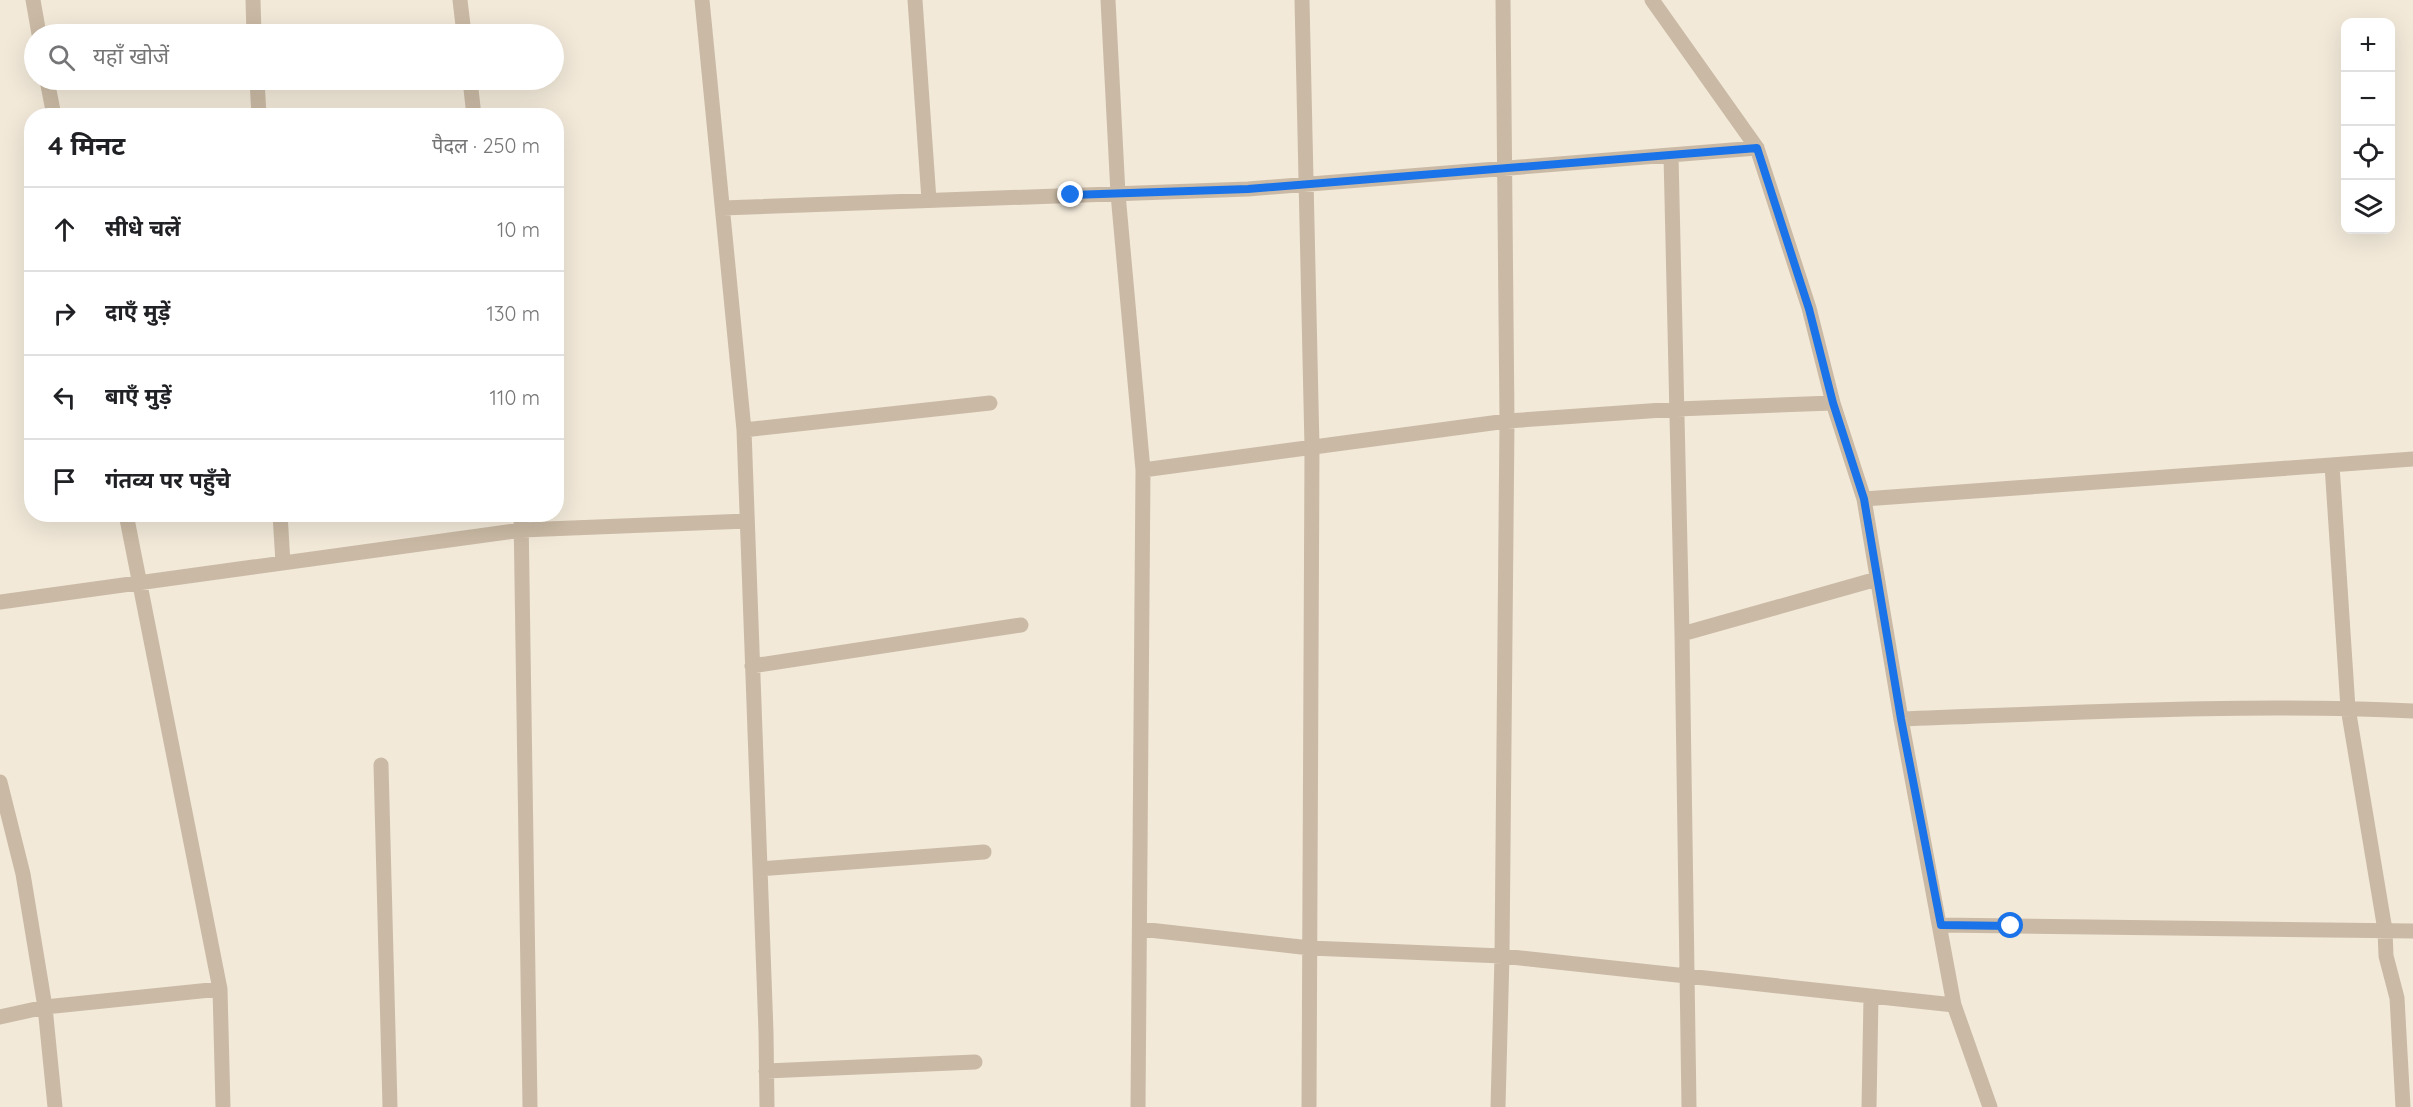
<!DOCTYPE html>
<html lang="hi">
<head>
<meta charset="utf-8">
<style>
	:root { --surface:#fff; --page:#f2f2f2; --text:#202124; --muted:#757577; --line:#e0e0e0 }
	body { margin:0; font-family:Quicksand,"Noto Sans Devanagari",sans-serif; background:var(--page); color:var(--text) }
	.controls { position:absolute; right:18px; top:18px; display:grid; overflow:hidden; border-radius:12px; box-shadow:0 6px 24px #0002 }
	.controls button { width:54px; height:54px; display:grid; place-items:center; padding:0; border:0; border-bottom:2px solid var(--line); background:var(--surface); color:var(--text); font:30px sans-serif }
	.stop { position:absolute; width:18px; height:18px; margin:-14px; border:4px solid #1a73e8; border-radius:50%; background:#fff }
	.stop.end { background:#1a73e8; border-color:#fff; box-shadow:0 2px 6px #0008 }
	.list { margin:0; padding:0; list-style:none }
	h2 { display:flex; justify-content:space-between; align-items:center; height:78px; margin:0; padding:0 24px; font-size:26px }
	h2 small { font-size:20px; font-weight:400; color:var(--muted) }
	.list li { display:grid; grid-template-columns:39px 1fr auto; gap:18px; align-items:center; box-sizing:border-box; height:84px; padding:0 24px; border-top:2px solid var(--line) }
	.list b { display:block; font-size:22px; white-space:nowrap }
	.list em { font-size:20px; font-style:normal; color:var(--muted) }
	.icon { flex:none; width:33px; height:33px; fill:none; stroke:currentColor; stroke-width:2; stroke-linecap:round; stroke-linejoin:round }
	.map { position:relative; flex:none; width:2413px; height:1107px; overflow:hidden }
	.search { position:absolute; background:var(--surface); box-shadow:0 6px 24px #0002; left:24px; top:24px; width:540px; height:66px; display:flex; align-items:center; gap:15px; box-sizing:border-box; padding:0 21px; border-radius:33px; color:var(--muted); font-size:22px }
	.panel { position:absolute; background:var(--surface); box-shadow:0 6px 24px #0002; left:24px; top:108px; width:540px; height:414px; border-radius:24px }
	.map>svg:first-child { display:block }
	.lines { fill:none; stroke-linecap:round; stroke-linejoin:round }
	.minor { stroke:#cabaa5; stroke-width:15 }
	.route { stroke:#1a73e8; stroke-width:8 }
</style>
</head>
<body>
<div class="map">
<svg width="2413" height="1107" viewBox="0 0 2413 1107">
	<rect width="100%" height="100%" fill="#f2e9d9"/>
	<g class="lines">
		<path class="minor" d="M33 0 39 34
			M253 0 254 34
			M460 0 464 34
			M702 0 744 430 766 1032 767 1107
			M915 0 929 200
			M1108 0 1118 194 1143 470 1138 1107
			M1302 0 1312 447 1309 1107
			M1652 0 1757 148 1809 308 1833 403 1864 499 1901 719 1954 1005 1990 1107
			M47 80 54 116
			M257 80 259 116
			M470 80 474 116
			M1671 155 1682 634 1689 1107
			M723 208 1248 189 1757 148
			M744 430 990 403
			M2332 465 2348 708 2385 930 2386 956 2397 998 2403 1107
			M1143 470 1507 421 1677 409 1833 403
			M1864 499 2413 459
			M126 514 220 989 223 1107
			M280 514 283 563
			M521 514 530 1107
			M0 602 522 530 747 521
			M1682 634 1877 579
			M752 666 1021 625
			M1901 719C2071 713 2243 703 2413 711
			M381 765 390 1107
			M0 782 23 874 45 1007 55 1107
			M760 869 984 852
			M1941 925 2413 931
			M1140 929 1310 948 1502 956 1954 1005
			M0 1017 45 1007 220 989
			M766 1071 975 1062
			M1498 1107 1502 956 1507 421 1503 0
			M1869 1107 1871 997"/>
	</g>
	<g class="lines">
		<path class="route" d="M1071 195 1248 189 1757 148 1809 309 1833 403 1864 499 1901 719 1941 925 2011 926"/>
	</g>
</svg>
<div class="controls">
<button>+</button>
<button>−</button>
<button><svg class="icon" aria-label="locate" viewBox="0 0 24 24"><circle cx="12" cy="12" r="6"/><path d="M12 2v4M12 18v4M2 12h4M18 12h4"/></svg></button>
<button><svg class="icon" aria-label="layers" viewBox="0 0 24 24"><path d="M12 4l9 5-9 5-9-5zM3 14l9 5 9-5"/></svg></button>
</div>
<div class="stop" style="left:2011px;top:926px"></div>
<div class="stop end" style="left:1071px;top:195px"></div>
<div class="search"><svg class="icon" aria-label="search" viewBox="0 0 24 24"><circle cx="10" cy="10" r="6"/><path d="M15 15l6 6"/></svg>यहाँ खोजें</div>
<section class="panel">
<h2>4 मिनट<small>पैदल · 250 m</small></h2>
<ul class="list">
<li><svg class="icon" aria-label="ahead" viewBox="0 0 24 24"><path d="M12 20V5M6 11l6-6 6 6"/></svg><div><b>सीधे चलें</b></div><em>10 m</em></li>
<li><svg class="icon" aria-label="right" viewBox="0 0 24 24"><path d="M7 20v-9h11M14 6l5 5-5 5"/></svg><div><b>दाएँ मुड़ें</b></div><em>130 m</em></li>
<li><svg class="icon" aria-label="left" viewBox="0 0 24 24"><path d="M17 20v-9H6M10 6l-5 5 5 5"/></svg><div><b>बाएँ मुड़ें</b></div><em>110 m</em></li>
<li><svg class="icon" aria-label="arrive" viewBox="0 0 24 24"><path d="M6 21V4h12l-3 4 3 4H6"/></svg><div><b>गंतव्य पर पहुँचे</b></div></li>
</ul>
</section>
</div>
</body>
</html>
